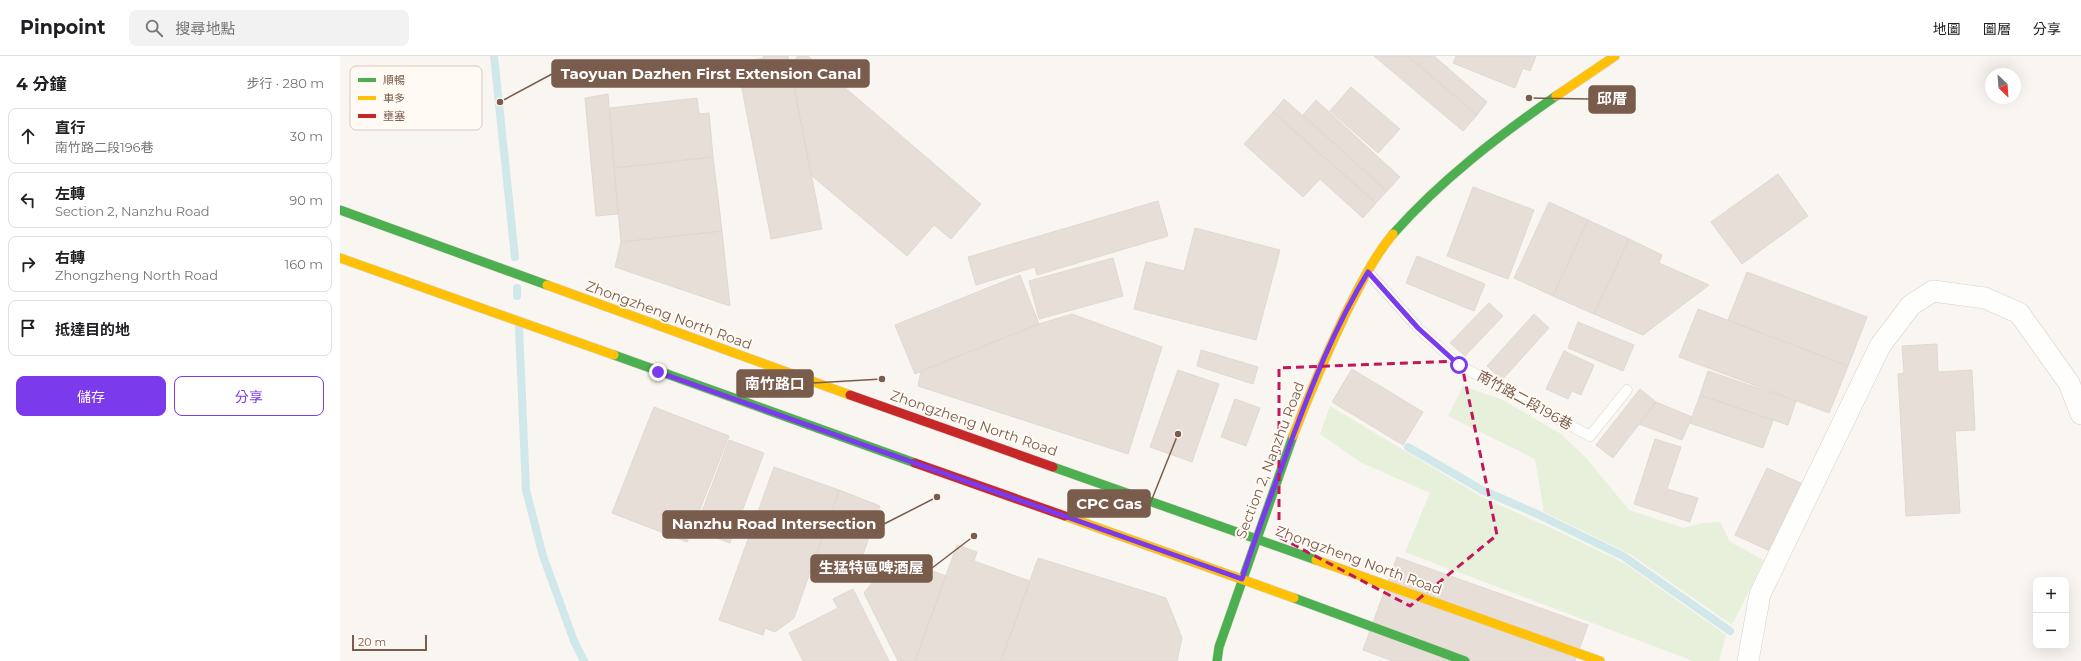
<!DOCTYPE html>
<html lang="zh-TW">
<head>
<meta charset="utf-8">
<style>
	:root { --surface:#fff; --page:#f2f2f2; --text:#202124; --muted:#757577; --line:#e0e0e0; --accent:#7c3aed }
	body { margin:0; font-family:Montserrat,"Noto Sans TC",sans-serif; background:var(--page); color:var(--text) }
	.controls { position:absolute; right:12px; bottom:12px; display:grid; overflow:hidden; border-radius:8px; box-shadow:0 4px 16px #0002 }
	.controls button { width:36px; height:36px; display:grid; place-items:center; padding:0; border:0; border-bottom:1px solid var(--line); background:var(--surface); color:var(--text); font:20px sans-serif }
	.compass { position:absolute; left:1645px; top:12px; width:36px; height:36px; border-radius:50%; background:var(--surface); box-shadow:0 4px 16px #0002; rotate:155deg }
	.scale { position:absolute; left:12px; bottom:10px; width:75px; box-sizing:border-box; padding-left:4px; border:2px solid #7a5c4d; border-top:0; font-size:11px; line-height:14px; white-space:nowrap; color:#7a5c4d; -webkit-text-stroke:3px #fffaf3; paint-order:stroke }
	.stop { position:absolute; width:12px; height:12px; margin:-9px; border:3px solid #7c3aed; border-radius:50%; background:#fff }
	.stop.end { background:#7c3aed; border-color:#fff; box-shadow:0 1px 4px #0008 }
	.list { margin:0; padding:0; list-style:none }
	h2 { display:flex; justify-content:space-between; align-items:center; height:52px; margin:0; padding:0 16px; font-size:17px }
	h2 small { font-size:13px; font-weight:400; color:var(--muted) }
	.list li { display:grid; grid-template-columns:26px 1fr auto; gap:12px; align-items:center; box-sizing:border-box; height:56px; margin:0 8px 8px; padding:0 8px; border:1px solid var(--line); border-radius:8px }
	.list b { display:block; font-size:15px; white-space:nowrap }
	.list p { margin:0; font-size:13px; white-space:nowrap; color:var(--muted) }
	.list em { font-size:13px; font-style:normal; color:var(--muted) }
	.actions { display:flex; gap:8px; padding:12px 16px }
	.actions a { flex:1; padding:9px 0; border:1px solid var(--accent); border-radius:8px; text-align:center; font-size:14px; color:var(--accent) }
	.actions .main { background:var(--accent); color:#fff }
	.icon { flex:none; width:22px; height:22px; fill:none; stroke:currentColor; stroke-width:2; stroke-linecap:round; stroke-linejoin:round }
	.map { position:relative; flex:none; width:1741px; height:605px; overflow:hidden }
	header { display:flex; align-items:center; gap:24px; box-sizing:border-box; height:56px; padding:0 20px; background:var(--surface); border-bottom:1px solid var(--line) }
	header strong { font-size:19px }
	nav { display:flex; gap:22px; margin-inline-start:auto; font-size:14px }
	.search { width:280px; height:36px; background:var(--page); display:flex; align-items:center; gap:10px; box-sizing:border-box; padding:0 14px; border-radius:8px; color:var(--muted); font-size:15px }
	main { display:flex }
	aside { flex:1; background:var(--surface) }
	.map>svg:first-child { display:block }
	.green { fill:#e7f0db }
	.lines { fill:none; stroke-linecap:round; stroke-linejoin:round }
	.stream { stroke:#d0e8ea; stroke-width:8 }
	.building { fill:#e6ded7; stroke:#e2d8d2 }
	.lane-casing { stroke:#d7d1cb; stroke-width:11 }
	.street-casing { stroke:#d7d1cb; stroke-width:22 }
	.fast-casing { stroke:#d9d2cb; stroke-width:10 }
	.slow-casing { stroke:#d9d2cb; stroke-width:10 }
	.jam-casing { stroke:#d9d2cb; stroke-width:10 }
	.lane { stroke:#fefefd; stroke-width:10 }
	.street { stroke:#fefefd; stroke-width:21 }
	.fast { stroke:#4caf50; stroke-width:9 }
	.slow { stroke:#ffc107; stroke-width:9 }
	.jam { stroke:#c62828; stroke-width:9 }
	.route { stroke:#7c3aed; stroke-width:5 }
	.marked { fill:none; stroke:#c2185b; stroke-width:3; stroke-dasharray:8 5; stroke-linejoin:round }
	.labels { text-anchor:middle; stroke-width:4; stroke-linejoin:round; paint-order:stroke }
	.street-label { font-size:14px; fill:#7a5c4d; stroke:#fffaf3 }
	.key { fill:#fffaf3; stroke:#d7cbc1; stroke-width:1 }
	.key-label { font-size:11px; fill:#7a5c4d }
	.leader { fill:none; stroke:#7a5c4d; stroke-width:1.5 }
	.callout-dot { fill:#7a5c4d; stroke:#fffaf3; stroke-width:1.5 }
	.callout { fill:#7a5c4d; stroke:#7a5c4d; stroke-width:1.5 }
	.callout-label { font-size:15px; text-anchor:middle; font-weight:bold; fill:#fff }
</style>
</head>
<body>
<header>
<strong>Pinpoint</strong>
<div class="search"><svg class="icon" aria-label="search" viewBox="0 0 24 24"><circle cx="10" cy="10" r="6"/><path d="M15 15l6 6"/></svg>搜尋地點</div>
<nav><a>地圖</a><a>圖層</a><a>分享</a></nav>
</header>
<main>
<aside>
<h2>4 分鐘<small>步行 · 280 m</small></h2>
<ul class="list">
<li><svg class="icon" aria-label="ahead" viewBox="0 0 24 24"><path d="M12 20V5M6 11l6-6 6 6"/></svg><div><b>直行</b><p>南竹路二段196巷</p></div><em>30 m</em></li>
<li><svg class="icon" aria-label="left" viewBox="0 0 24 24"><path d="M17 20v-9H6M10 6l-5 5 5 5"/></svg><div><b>左轉</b><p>Section 2, Nanzhu Road</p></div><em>90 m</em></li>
<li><svg class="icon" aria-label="right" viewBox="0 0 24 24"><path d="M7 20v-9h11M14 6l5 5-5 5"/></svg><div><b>右轉</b><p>Zhongzheng North Road</p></div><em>160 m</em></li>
<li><svg class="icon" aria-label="arrive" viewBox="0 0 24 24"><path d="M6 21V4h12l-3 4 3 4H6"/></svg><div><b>抵達目的地</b></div></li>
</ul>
<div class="actions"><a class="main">儲存</a><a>分享</a></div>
</aside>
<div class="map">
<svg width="1741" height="605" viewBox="0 0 1741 605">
	<rect width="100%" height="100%" fill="#f9f5f0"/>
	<path class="green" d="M1123 330 1161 343 1221 378 1246 402 1289 454 1344 472 1362 467 1380 466 1390 486 1424 504 1392 569 1290 498 1204 456 1195 403 1108 360Z
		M990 350 1142 441 1222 477 1284 507 1386 579 1379 605H1353L1065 496 1090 437 1020 406 980 378Z"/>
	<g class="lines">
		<path class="stream" d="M154 0 175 201
			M177 232V240
			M179 272 186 434 203 500 234 585 244 605
			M1068 391 1142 434 1197 458 1283 500 1390 575"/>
	</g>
	<path class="building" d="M423 0H448L482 173 431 183 397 7 424 2Z
		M458 0H468L641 148 611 183 594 169 567 200 471 119 450 9Z
		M1034 0H1068L1137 59 1123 75Z
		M1068 0H1094L1147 46 1137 59Z
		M1116 0H1196L1190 15 1183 12 1175 32 1113 7Z
		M1011 31 1060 73 1038 97 990 55Z
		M268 38 278 158 256 160 245 42Z
		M357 42 359 58 369 57 373 101 274 112 270 52Z
		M944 43 1047 135 1036 147 933 56Z
		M976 44 1060 121 1047 135 963 59Z
		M933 56 1036 147 1023 162 980 123 963 141 904 88Z
		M373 101 382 175 281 186 274 112Z
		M1438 118 1468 160 1402 208 1371 166Z
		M1133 131 1194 154 1168 223 1107 200Z
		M818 145 828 180 697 219 695 211 636 229 628 201Z
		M1209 146 1248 164 1213 240 1174 222Z
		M1248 164 1289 183 1254 258 1213 240Z
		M855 172 940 194 916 284 794 253 806 206 844 215Z
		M382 175 390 250 275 211 281 186Z
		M1289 183 1322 199 1319 207 1369 229 1303 279 1254 258Z
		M1077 200 1145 228 1134 255 1066 227Z
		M773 202 783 240 699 263 689 225Z
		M1407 216 1527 261 1508 310 1388 264Z
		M680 219 699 268 575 318 555 269Z
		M1149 247 1163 260 1125 300 1110 287Z
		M1358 253 1508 310 1489 357 1339 301Z
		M732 258 822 291 788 398 578 330 581 315 699 268Z
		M1194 258 1209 272 1162 324 1147 310Z
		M1238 266 1294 289 1283 315 1228 292Z
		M1597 288 1598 316 1632 314 1635 374 1615 375 1620 457 1566 460 1558 318 1564 317 1562 290Z
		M861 294 918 311 913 328 857 310Z
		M1224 295 1254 309 1241 339 1232 335 1228 343 1206 333Z
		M1012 313 1083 356 1063 389 992 346Z
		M838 314 879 328 852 406 810 391Z
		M1368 315 1456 345 1448 369 1360 339Z
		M1300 333 1316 346 1273 402 1256 389Z
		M1360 339 1433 364 1423 392 1350 367Z
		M895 343 920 352 906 390 881 381Z
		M1316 346 1352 361 1342 384 1299 368Z
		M314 351 389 380 347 486 272 457Z
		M1315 383 1341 391 1327 433 1358 442 1350 466 1294 448Z
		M389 384 424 397 390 487 355 474Z
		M434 411 499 434 454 562 435 576 425 572 423 579 379 564Z
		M1427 412 1461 427 1430 495 1395 479Z
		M499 434 540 450 519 510 493 501 485 521 470 516Z
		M617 489 637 496 634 505 690 525 661 605H575Z
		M553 501 606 520 575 605H558L524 537Z
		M1057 501 1248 569 1235 605H1053L1023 594Z
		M698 502 826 542 842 582 837 605H661Z
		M513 533 549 605H463L449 577 498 552 493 543Z"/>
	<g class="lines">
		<g class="lane-casing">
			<path id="lane" d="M1028 216 1078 272 1119 309 1250 380 1287 334"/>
		</g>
		<g class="street-casing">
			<path id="street" d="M1408 605 1420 538 1540 290 1571 249 1593 235 1645 242 1679 257 1729 327 1741 358"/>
		</g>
		<g class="fast-casing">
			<path id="fast" d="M0 154 207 229
				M1053 178C1101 124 1157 81 1216 40
				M274 299 575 407
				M713 411 976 504
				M954 542 1125 605
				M877 605 879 591 953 380"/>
		</g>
		<g class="slow-casing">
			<path id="slow" d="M1216 40 1275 0
				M0 202 274 299
				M207 229 510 339
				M953 380C969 339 986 299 1005 259 1019 231 1033 202 1053 178
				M725 460 954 542
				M976 504 1260 605"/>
		</g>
		<g class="jam-casing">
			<path id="jam" d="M510 339 713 411
				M575 407 725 460"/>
		</g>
		<use href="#lane" class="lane"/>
		<use href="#street" class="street"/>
		<use href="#fast" class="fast"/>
		<use href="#slow" class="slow"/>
		<use href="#jam" class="jam"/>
	</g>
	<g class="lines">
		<path class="route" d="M318 316 902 523C916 478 933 435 949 391 971 331 995 270 1028 216L1078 272 1119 309"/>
	</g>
	<path class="marked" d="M1121 305 1157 479 1070 550 939 481V312Z"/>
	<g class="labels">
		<g class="street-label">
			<text transform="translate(329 259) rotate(20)" y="5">Zhongzheng North Road</text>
			<text transform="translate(1185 344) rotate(29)" y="5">南竹路二段196巷</text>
			<text transform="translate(634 367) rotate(19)" y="5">Zhongzheng North Road</text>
			<text transform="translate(930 404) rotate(-69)" y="5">Section 2, Nanzhu Road</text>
			<text transform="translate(1019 504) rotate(20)" y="5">Zhongzheng North Road</text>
		</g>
	</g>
	<rect x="10" y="10" width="132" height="64" rx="6" class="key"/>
	<rect x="18" y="22" width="18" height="4" fill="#4caf50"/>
	<rect x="18" y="40" width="18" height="4" fill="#ffc107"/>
	<rect x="18" y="58" width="18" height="4" fill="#c62828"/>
	<g class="key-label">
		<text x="43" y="28">順暢</text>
		<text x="43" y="46">車多</text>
		<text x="43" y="64">壅塞</text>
	</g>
	<path class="leader" d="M160 46L212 18M1189 42L1249 43M542 323L473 327M838 378L810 448M597 441L544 468M634 480L592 512"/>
	<g class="callout-dot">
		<circle cx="160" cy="46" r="4"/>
		<circle cx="1189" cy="42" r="4"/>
		<circle cx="542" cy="323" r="4"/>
		<circle cx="838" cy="378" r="4"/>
		<circle cx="597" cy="441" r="4"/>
		<circle cx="634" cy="480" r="4"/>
	</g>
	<g class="callout">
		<rect x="212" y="4" width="317" height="27" rx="4"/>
		<rect x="1249" y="30" width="46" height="27" rx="4"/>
		<rect x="397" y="314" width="76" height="27" rx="4"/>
		<rect x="728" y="434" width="82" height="27" rx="4"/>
		<rect x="323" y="455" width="221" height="27" rx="4"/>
		<rect x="471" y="499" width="121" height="27" rx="4"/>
	</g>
	<g class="callout-label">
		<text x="371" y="23">Taoyuan Dazhen First Extension Canal</text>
		<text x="1272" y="48">邱厝</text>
		<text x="435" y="333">南竹路口</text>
		<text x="769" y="453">CPC Gas</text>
		<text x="434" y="473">Nanzhu Road Intersection</text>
		<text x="531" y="517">生猛特區啤酒屋</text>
	</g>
</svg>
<div class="controls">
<button>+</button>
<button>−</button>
</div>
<svg class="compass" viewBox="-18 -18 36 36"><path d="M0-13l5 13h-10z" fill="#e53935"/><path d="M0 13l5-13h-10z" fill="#757577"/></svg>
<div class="scale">20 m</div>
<div class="stop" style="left:1119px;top:309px"></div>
<div class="stop end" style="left:318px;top:316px"></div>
</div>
</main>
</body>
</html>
